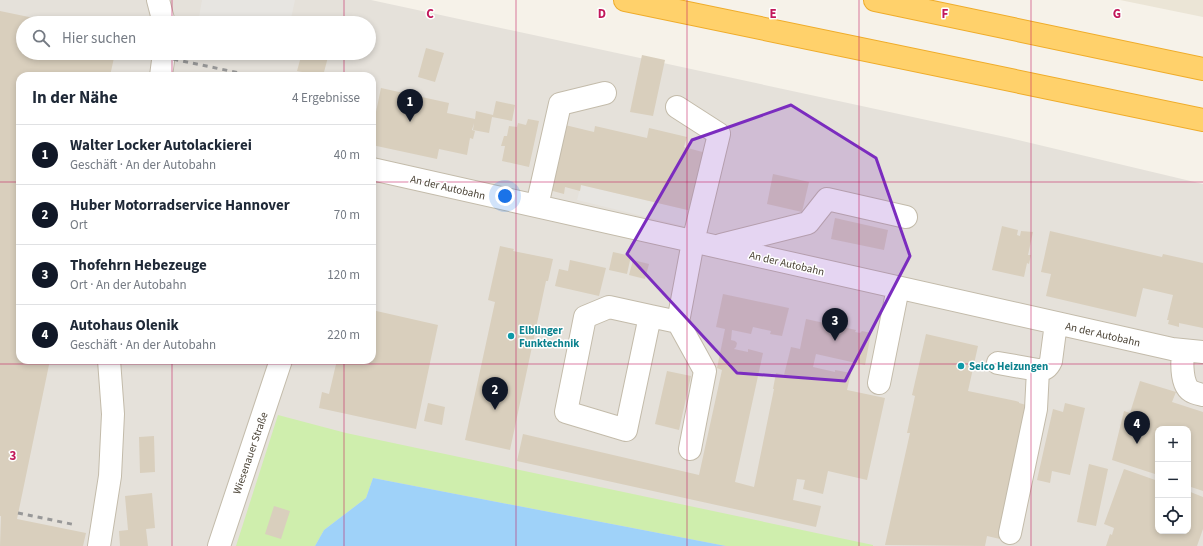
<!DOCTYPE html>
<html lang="de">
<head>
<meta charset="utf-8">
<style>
	:root { --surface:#fff; --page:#f6f6f7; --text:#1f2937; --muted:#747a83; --line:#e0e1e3; --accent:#111827 }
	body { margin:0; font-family:"Source Sans 3",sans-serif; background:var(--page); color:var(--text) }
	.controls { position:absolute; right:12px; bottom:12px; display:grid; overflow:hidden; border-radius:8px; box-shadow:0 2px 6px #0003 }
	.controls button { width:36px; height:36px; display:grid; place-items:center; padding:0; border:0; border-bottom:1px solid var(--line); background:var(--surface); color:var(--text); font:20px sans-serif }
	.you { position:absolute; left:505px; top:196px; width:14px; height:14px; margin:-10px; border:3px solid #fff; border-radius:50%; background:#1a73e8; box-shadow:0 0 0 6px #1a73e833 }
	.badge { display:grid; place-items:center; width:26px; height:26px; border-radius:50%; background:var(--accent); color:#fff; font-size:13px; font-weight:700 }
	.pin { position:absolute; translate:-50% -33px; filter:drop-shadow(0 1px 2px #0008) }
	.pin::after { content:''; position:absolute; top:21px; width:14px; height:12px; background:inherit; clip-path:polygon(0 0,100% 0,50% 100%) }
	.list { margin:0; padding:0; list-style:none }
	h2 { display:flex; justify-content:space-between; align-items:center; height:52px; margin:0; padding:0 16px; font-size:17px }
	h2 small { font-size:13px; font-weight:400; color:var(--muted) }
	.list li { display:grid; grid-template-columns:26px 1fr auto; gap:12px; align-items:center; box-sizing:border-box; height:60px; padding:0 16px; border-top:1px solid var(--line) }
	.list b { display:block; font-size:15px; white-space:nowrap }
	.list p { margin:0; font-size:13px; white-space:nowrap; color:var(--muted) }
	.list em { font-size:13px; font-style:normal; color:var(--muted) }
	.icon { flex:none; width:22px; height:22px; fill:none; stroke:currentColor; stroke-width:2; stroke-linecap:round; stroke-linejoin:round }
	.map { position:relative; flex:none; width:1203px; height:546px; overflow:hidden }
	.search { position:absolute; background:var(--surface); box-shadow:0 2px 6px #0003; left:16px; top:16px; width:360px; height:44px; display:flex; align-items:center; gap:10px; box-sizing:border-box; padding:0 14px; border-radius:22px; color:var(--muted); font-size:15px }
	.panel { position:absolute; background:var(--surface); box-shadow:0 2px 6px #0003; left:16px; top:72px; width:360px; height:292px; border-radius:12px }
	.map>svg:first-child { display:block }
	.residential { fill:#ebe5d6 }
	.industrial { fill:#e5e1da; fill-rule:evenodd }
	.green { fill:#cfeead }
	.parking { fill:#e7e5e1 }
	.water { fill:#9fd2f9 }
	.building { fill:#d9cfbd }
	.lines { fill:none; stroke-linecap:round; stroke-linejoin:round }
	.minor-casing { stroke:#c3bbaa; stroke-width:24 }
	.highway-casing { stroke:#efac2a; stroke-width:24 }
	.minor { stroke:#fff; stroke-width:22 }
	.highway { stroke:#ffd16b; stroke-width:22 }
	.rail { stroke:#989898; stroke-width:3; stroke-dasharray:5 5; stroke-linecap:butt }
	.marked { fill:#7b2cbf; fill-opacity:0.2; stroke:#7b2cbf; stroke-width:3; stroke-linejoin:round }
	.grid { fill:none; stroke:#c2185b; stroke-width:1; stroke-opacity:0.55 }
	.culture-dot { fill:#0f9aa8; stroke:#fff; stroke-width:1.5 }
	.labels { text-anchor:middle; stroke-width:3; stroke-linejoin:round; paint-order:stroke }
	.street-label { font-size:11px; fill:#4b4336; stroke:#fff }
	.culture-label { font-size:11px; font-weight:bold; fill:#0d838f; stroke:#fff; text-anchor:start }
	.grid-label { font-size:13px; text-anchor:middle; font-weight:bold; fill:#c2185b; stroke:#fff; stroke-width:3; stroke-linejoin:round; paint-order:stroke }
</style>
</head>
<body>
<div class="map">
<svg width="1203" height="546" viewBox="0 0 1203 546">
	<rect width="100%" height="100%" fill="#f6f2e9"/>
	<path class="residential" d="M1120 0H1203V17Z"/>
	<path class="industrial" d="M0 0H371L1010 138 1203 184V546H0ZM23 23H369V53H23ZM20 76H372V360H20ZM1158 429H1188V531H1158Z"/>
	<path class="green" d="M278 415 346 433 873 545V546H726L373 478 366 498 324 530 315 546H236Z"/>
	<path class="parking" d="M202 0H295L290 23H198Z
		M581 185 696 212 692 228 577 200Z"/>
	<path class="water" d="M373 478 726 546H315L324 530 366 498Z"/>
	<path class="building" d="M0 11 53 22 23 23V53H115L110 76H20V360H50L17 519 86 533 83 546H0L1 516 7 517 0 516Z
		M426 48 444 53 435 82 418 77Z
		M302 53H329L323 76 297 71Z
		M642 55 665 60 653 116 630 112Z
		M381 88 449 103 447 113 475 119 476 111 493 115 496 101 515 105 512 121 492 117 489 133 473 130 474 123 472 130 475 131 473 139 470 138 467 155 439 149 437 159 372 145V131Z
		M528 119 539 121 529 167 502 161 505 146H501L504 136H507L509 126 517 127 518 123 526 125Z
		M565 125 594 132 595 126 647 138 649 128 687 137 684 147 710 154 696 212 581 185 580 191 565 187 564 194 549 190Z
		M773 174 809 182 802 212 767 204Z
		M835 218 888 230 884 250 831 239Z
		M1002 226 1018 230 1017 235 1020 236 1021 231 1033 232 1028 255H1031L1029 264 1027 263 1024 277 992 270Z
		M1050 231 1162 257 1163 254 1203 263V328L1179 323V327L1168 324 1169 320H1167L1173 295 1143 288 1136 317 1046 296 1051 274 1041 272Z
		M500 246 514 249 513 251 553 259 548 281H546L510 450 465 440 495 302 488 300Z
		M613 252 631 256 627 274 609 270Z
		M570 260 606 268 599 296 555 286 559 269 568 271Z
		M633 260 649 264 645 279 629 275Z
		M723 294 789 308 782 336 770 334 771 331 753 327 751 334 732 330 731 340 735 341 737 343 736 347 734 349 748 352V349L763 353 735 482 754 487 774 389H773L776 373 784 375 791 347 800 349 806 319 856 330 855 332 860 333 862 331 871 333 865 365 816 354 813 367 835 372V370L851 373 847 390 885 398 867 480 828 471 823 494 803 489 805 480 797 479 793 500 821 506 816 527 517 461 523 434 699 475 722 370 717 368 725 329 716 327Z
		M372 310 438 325 416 429 319 408 322 392 329 394 337 360H372Z
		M926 334 978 346 968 391 1016 401 1019 402V403L1030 406 1000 539 987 536 985 546 885 545 910 433H907L915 396 912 395Z
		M667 371 691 376 679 430 655 424Z
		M1140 381 1176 392 1172 402 1203 412V491L1188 486V429H1158V475L1112 460 1124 411 1130 413Z
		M428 403 445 407 442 425 424 421Z
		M1065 403 1085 408 1070 475 1052 471 1050 483 1037 480 1053 409 1063 412Z
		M154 436 155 472 140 473 139 437Z
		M1089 464 1108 469 1096 526 1077 522Z
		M1124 469 1158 481V531H1188V491L1203 497V529L1197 546H1106L1110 534 1112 535 1114 528 1104 524Z
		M152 493 155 528 146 529 148 546H120L119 531 128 530 125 496Z
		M274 506 290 511 281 539 265 534Z"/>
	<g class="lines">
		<g class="minor-casing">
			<path id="minor" d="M158 0 164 23
				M161 76 164 53
				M372 169 1172 349 1203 352
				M537 206 560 104 605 93
				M721 245 808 223 827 199 906 217
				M650 316 609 307 585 317 566 412 626 430 650 316 678 322 693 242 719 134 677 107
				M678 322 705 371 690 449
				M1183 351C1182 361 1181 385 1191 391 1194 393 1199 394 1203 395
				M998 363 1038 370C1045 370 1048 368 1051 361L1056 323
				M879 383 898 288
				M1010 533 1036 409 1038 370
				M99 546 110 476 113 414 109 360
				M219 546 281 360"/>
		</g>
		<g class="highway-casing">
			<path id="highway" d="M625 0 1203 120
				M875 0 1203 69"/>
		</g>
		<use href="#minor" class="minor"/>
		<use href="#highway" class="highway"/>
		<path class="rail" d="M144 53 254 76
			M18 513 76 525"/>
	</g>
	<path class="marked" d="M791 105 876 158 910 256 845 381 737 373 627 254 692 140Z"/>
	<path class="grid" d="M172 0V23M344 0V23M516 0V546M687 0V546M859 0V546M1031 0V546M172 53V76M344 53V76M0 182H20M372 182H1203M172 360V546M344 360V546M0 364H1203"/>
	<g class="culture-dot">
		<circle cx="511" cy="336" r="4"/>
		<circle cx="961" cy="366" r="4"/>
	</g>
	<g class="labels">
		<g class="street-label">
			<text transform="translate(448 187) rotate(13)" y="4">An der Autobahn</text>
			<text transform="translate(787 263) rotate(13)" y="4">An der Autobahn</text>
			<text transform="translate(1103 334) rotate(13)" y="4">An der Autobahn</text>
			<text transform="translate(250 453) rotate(-71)" y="4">Wiesenauer Straße</text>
		</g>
		<g class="culture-label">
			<text x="519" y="334">Elblinger<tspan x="519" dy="13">Funktechnik</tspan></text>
			<text x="969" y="370">Seico Heizungen</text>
		</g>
	</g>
	<g class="grid-label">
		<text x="430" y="18">C</text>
		<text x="602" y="18">D</text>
		<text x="773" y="18">E</text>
		<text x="945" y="18">F</text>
		<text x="1117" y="18">G</text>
		<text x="13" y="460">3</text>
	</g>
</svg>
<div class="controls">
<button>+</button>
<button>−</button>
<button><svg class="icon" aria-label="locate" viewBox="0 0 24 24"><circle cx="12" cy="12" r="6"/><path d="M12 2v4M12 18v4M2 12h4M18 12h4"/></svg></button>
</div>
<div class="you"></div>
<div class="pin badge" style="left:410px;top:122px">1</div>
<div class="pin badge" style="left:495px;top:410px">2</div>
<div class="pin badge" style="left:835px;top:341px">3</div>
<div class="pin badge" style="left:1137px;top:444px">4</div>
<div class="search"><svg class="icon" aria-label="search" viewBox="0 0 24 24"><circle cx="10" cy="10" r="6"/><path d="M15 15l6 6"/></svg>Hier suchen</div>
<section class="panel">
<h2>In der Nähe<small>4 Ergebnisse</small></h2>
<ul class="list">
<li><span class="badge">1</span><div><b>Walter Locker Autolackierei</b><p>Geschäft · An der Autobahn</p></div><em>40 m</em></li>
<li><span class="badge">2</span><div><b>Huber Motorradservice Hannover</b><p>Ort</p></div><em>70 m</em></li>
<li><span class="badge">3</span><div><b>Thofehrn Hebezeuge</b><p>Ort · An der Autobahn</p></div><em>120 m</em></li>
<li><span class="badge">4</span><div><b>Autohaus Olenik</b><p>Geschäft · An der Autobahn</p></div><em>220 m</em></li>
</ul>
</section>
</div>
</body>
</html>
